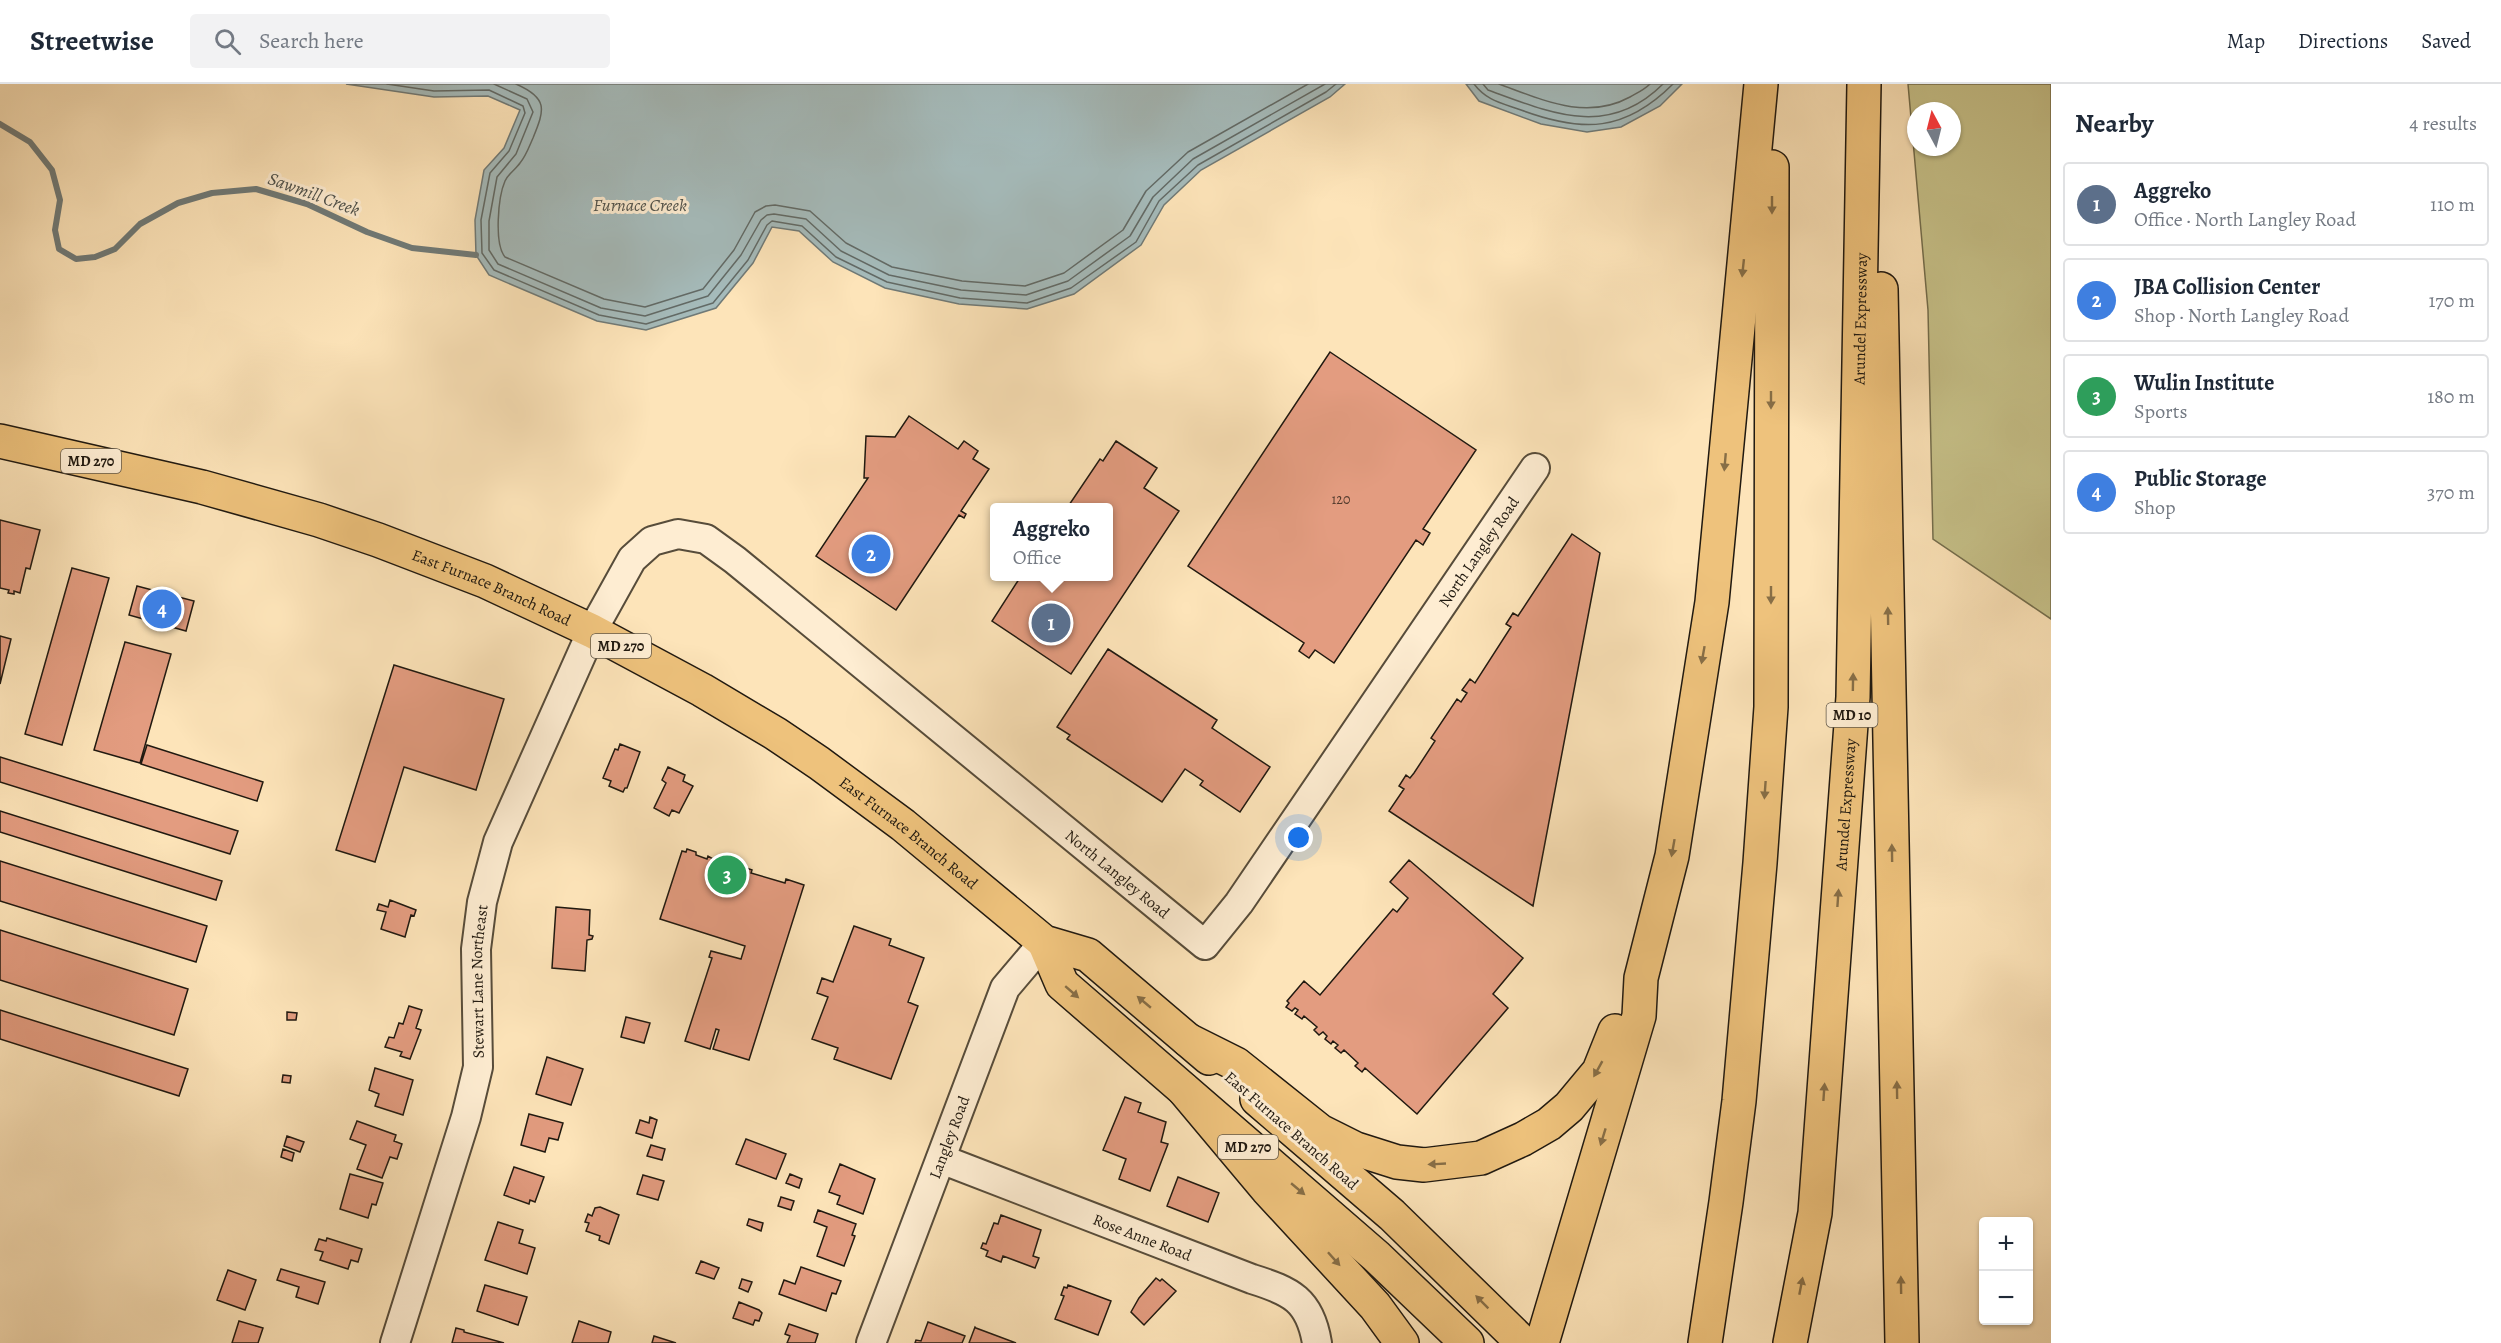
<!DOCTYPE html>
<html lang="en">
<head>
<meta charset="utf-8">
<style>
	:root { --surface:#fff; --page:#f2f2f3; --text:#1f2937; --muted:#747a83; --line:#e0e1e3; --accent:#1a73e8 }
	body { margin:0; font-family:Alegreya,serif; background:var(--page); color:var(--text) }
	.controls { position:absolute; right:18px; bottom:18px; display:grid; overflow:hidden; border-radius:6px; box-shadow:0 2px 4px #0004 }
	.controls button { width:54px; height:54px; display:grid; place-items:center; padding:0; border:0; border-bottom:2px solid var(--line); background:var(--surface); color:var(--text); font:30px sans-serif }
	.compass { position:absolute; left:1907px; top:18px; width:54px; height:54px; border-radius:50%; background:var(--surface); box-shadow:0 2px 4px #0004; rotate:353deg }
	.you { position:absolute; left:1299px; top:754px; width:21px; height:21px; margin:-15px; border:4px solid #fff; border-radius:50%; background:#1a73e8; box-shadow:0 0 0 9px #1a73e833 }
	.badge { display:grid; place-items:center; width:39px; height:39px; border-radius:50%; background:var(--accent); color:#fff; font-size:20px; font-weight:700 }
	.pin { position:absolute; translate:-50% -50%; border:3px solid #fff; box-shadow:0 2px 6px #0006 }
	.popup { position:absolute; left:990px; top:419px; width:123px; height:78px; box-sizing:border-box; display:grid; place-content:center; border-radius:6px; background:var(--surface); filter:drop-shadow(0 2px 4px #0005); font-size:20px; white-space:nowrap; color:var(--muted) }
	.popup b { font-size:22px; color:var(--text) }
	.popup::after { content:''; position:absolute; left:50%; top:100%; margin-left:-12px; border:12px solid transparent; border-top-color:var(--surface) }
	.list { margin:0; padding:0; list-style:none }
	h2 { display:flex; justify-content:space-between; align-items:center; height:78px; margin:0; padding:0 24px; font-size:26px }
	h2 small { font-size:20px; font-weight:400; color:var(--muted) }
	.list li { display:grid; grid-template-columns:39px 1fr auto; gap:18px; align-items:center; box-sizing:border-box; height:84px; margin:0 12px 12px; padding:0 12px; border:2px solid var(--line); border-radius:6px }
	.list b { display:block; font-size:22px; white-space:nowrap }
	.list p { margin:0; font-size:20px; white-space:nowrap; color:var(--muted) }
	.list em { font-size:20px; font-style:normal; color:var(--muted) }
	.icon { flex:none; width:33px; height:33px; fill:none; stroke:currentColor; stroke-width:2; stroke-linecap:round; stroke-linejoin:round }
	.map { position:relative; flex:none; width:2051px; height:1259px; overflow:hidden }
	header { display:flex; align-items:center; gap:36px; box-sizing:border-box; height:84px; padding:0 30px; background:var(--surface); border-bottom:2px solid var(--line) }
	header strong { font-size:28px }
	nav { display:flex; gap:33px; margin-inline-start:auto; font-size:21px }
	.search { width:420px; height:54px; background:var(--page); display:flex; align-items:center; gap:15px; box-sizing:border-box; padding:0 21px; border-radius:6px; color:var(--muted); font-size:22px }
	main { display:flex }
	aside { flex:1; background:var(--surface) }
	.map>svg:first-child { display:block }
	.green { fill:#c7c28a; stroke:#746e4d; stroke-width:1.5; fill-rule:evenodd }
	.water { fill:#a5bbbb; stroke:#707a77; stroke-width:1.5 }
	.lines { fill:none; stroke-linecap:round; stroke-linejoin:round }
	.shore { stroke:#626a66; stroke-width:1.5 }
	.stream { stroke:#707a77; stroke-width:6 }
	.building { fill:#e39c80; stroke:#201910; stroke-width:1.5 }
	.minor-casing { stroke:#574c3a; stroke-width:32 }
	.major-casing { stroke:#201910; stroke-width:36 }
	.highway-casing { stroke:#201910; stroke-width:36 }
	.minor { stroke:#feedd2; stroke-width:28 }
	.major { stroke:#eec27c; stroke-width:33 }
	.highway { stroke:#eec27c; stroke-width:33 }
	.oneway { fill:#876e46 }
	.labels { text-anchor:middle; stroke-width:6; stroke-linejoin:round; paint-order:stroke }
	.number-label { font-size:14px; fill:#513a2c }
	.shield { fill:#feedd2; stroke:#63594a; stroke-width:1.5 }
	.shield-label { font-size:15px; font-weight:bold; fill:#201910 }
	.street-label { font-size:16px; fill:#201910; stroke:#feedd2 }
	.water-label { font-size:18px; font-style:italic; fill:#4f524c; stroke:#feedd2 }
</style>
</head>
<body>
<header>
<strong>Streetwise</strong>
<div class="search"><svg class="icon" aria-label="search" viewBox="0 0 24 24"><circle cx="10" cy="10" r="6"/><path d="M15 15l6 6"/></svg>Search here</div>
<nav><a>Map</a><a>Directions</a><a>Saved</a></nav>
</header>
<main>
<div class="map">
<svg width="2051" height="1259" viewBox="0 0 2051 1259">
	<rect width="100%" height="100%" fill="#fde4b9"/>
	<filter id="stains"><feTurbulence type="fractalNoise" baseFrequency=".00333" numOctaves="4"/><feColorMatrix values="0 0 0 0 .2 0 0 0 0 .09 0 0 0 0 .02 0 0 0 .5 -.17"/></filter>
	<radialGradient id="worn" r=".72"><stop offset=".6" stop-color="#630" stop-opacity="0"/><stop offset="1" stop-color="#630" stop-opacity=".3"/></radialGradient>
	<path class="green" d="M1908 0H2051V535L1933 455 1928 226ZM1916 27H1952V63H1916Z"/>
	<path class="water" d="M346 0H1345L1330 13 1201 86 1164 121 1141 161 1074 210 1027 225 959 220 885 204 833 178 799 147 772 143 753 179 716 224 646 246 597 237 489 191 476 171 475 136 484 86 504 64 520 26 488 12 434 13Z
		M1466 0H1682L1660 22 1621 43 1587 48 1541 40 1479 17Z"/>
	<g class="lines">
		<path class="shore" d="M387 0 434 7 489 6 523 22 525 29 509 67 490 89 481 136 482 169 494 186 599 231 646 240 713 219 748 176 767 141 772 137 802 142 836 173 887 198 960 214 1027 219 1071 204 1136 158 1159 117 1198 81 1326 8 1336 0
			M494 0 527 15 533 28 516 70 497 93 489 137V166L498 180 601 224 645 232 708 212 741 171 761 136 767 131 774 130 806 135 841 167 889 191 961 206 1026 211 1068 197 1130 152 1153 113 1193 75 1325 0
			M516 0C548 14 545 25 533 54 529 63 526 72 520 79 516 85 508 90 505 97 498 113 494 160 505 173L604 215 645 223 703 205 734 166 755 128 766 122 775 121 810 127 846 159 892 183 962 197 1025 202 1064 189 1123 146 1146 107 1188 68 1308 0
			M1474 0C1487 17 1502 19 1521 26 1583 49 1625 48 1673 0
			M1483 0 1488 6C1551 29 1608 55 1663 0
			M1499 0C1543 16 1586 37 1630 13 1637 9 1644 6 1650 0"/>
		<path class="stream" d="M0 40 30 58 52 86 60 116 55 146 59 165 76 175 95 173 115 165 140 140 178 119 212 109 256 105 307 120 367 148 412 164 476 171"/>
	</g>
	<path class="building" d="M1330 268 1476 366 1423 445 1430 449 1423 461 1416 456 1334 579 1315 566 1309 574 1299 567 1304 559 1188 482Z
		M909 332 958 365 964 357 978 367 973 375 989 385 961 427 966 430 964 434 959 431 896 526 816 472 868 394H864L866 352 895 353Z
		M1116 357 1157 384 1144 404 1179 427 1071 590 992 537 1021 492H1108V424H1067L1100 375 1103 377Z
		M0 436 40 446 30 485 26 484 20 509 14 507V510L8 509 9 506 0 504Z
		M1572 450 1600 469 1533 822 1389 727 1404 705 1399 702 1406 691 1410 694 1414 689 1435 657 1431 654 1457 615 1461 618 1467 609 1462 606 1470 595 1475 599 1511 543 1506 540 1513 529 1518 532Z
		M72 484 109 494 62 661 25 650Z
		M137 502 194 517 186 547 129 531Z
		M0 552 11 555 0 600Z
		M125 558 171 570 140 679 94 666Z
		M1108 565 1217 636 1212 644 1270 683 1240 728 1200 701 1203 697 1185 685 1162 718 1067 655 1070 651 1057 643Z
		M394 581 504 615 476 706 404 683 375 778 336 766Z
		M620 660 640 668 627 704H625L623 708 609 702 611 697 603 694 615 665 618 666Z
		M147 661 263 698 257 717 141 680Z
		M0 673 238 747 230 770 0 698Z
		M668 683 685 691 683 697 693 702 679 729 672 726 669 732 654 724 666 699 662 696Z
		M0 727 222 797 216 816 0 748Z
		M687 765 696 768V771L707 775 708 772 720 779 721 776 732 779 731 782 740 785 741 782 752 786 751 789 785 799 786 795 804 801 749 976 713 965 719 946 716 945 710 965 685 957 712 874 709 873 711 867 741 875 745 862 660 835 682 767 686 768Z
		M1409 776 1523 874 1493 910 1508 924 1417 1030 1365 984 1362 988 1355 982 1358 979 1344 966 1341 969 1335 964 1338 961 1333 957 1331 960 1325 955 1327 952 1323 948 1319 951 1314 946 1317 943 1304 932 1302 935 1295 930 1298 926 1295 924 1292 927 1286 923 1289 919 1287 917 1304 897 1320 911 1393 825 1397 828 1408 814 1390 798Z
		M0 777 207 842 196 878 0 817Z
		M390 816 416 826 414 832 411 831 405 853 381 845 386 828 377 826 379 820 388 823Z
		M556 823 590 826 589 851 593 852 592 855 587 856 585 887 552 884Z
		M854 842 891 855 889 861 924 874 908 918 918 922 891 995 834 975 838 964 812 955 828 913 817 909 822 894 833 898Z
		M0 846 188 905 174 951 0 896Z
		M409 922 422 926 416 944 421 946 410 975 400 972 402 968 385 963 389 953 394 954 399 939 403 940Z
		M0 926 188 985 179 1012 0 955Z
		M287 928 297 929 296 936H287Z
		M626 933 650 939 644 959 621 953Z
		M547 973 583 985 571 1021 536 1010Z
		M375 984 413 996 403 1031 375 1022 379 1010 369 1006Z
		M283 991 291 992 290 999 282 998Z
		M1125 1013 1141 1019 1138 1028 1166 1038 1161 1058 1168 1060 1150 1107 1119 1095 1126 1075 1103 1066Z
		M529 1030 563 1039 558 1056 549 1054 545 1068 521 1061Z
		M650 1033 657 1036 652 1054 636 1049 640 1036 649 1039Z
		M357 1037 396 1051 394 1057 402 1060 397 1075 390 1073 382 1094 357 1085 366 1061 350 1055Z
		M287 1052 304 1058 300 1068 284 1062Z
		M746 1055 786 1070 776 1095 736 1080Z
		M651 1061 665 1065 662 1076 647 1072Z
		M283 1065 294 1069 292 1077 281 1073Z
		M840 1080 875 1095 863 1130 837 1120 840 1112 829 1108Z
		M514 1083 544 1093 535 1118 530 1116 529 1120 504 1111Z
		M350 1090 383 1099 376 1121 372 1120 368 1134 340 1125Z
		M790 1090 802 1095 799 1104 786 1099Z
		M643 1091 664 1097 658 1116 637 1110Z
		M1178 1093 1219 1109 1208 1138 1167 1122Z
		M781 1113 794 1117 791 1126 778 1122Z
		M600 1123 619 1131 609 1160 599 1156 600 1152 586 1147 589 1139 585 1138 588 1130 592 1132 595 1124Z
		M818 1126 856 1140 852 1151 855 1152 844 1182 817 1172 827 1143 814 1138Z
		M1001 1131 1041 1146 1033 1172 1039 1174 1035 1184 1003 1172 1001 1178 986 1172 988 1167 981 1164 983 1159 986 1160 994 1139 998 1140Z
		M749 1135 763 1139 761 1147 747 1141Z
		M498 1138 523 1146 519 1159 535 1164 527 1190 485 1176Z
		M327 1154 362 1165 358 1178 351 1176 348 1185 320 1176 323 1168 315 1166 319 1155 326 1157Z
		M701 1177 719 1184 714 1195 696 1189Z
		M801 1183 841 1197 836 1210 832 1209 826 1227 779 1210 784 1196 795 1200Z
		M281 1185 325 1198 318 1220 296 1213 299 1203 277 1196Z
		M228 1186 256 1196 245 1226 217 1216Z
		M1156 1194 1160 1197 1162 1195 1176 1207 1144 1241 1131 1228 1139 1214Z
		M742 1195 752 1198 748 1208 739 1204Z
		M485 1201 527 1213 518 1241 477 1227Z
		M1068 1201 1111 1217 1098 1251 1055 1235 1064 1212 1061 1211 1064 1203 1067 1204Z
		M739 1218 759 1226 762 1229 759 1237 755 1236 753 1241 733 1234Z
		M239 1237 263 1244 258 1259H232Z
		M579 1237 611 1248 608 1259H572Z
		M928 1238 965 1252 962 1259H915L916 1256 921 1257Z
		M789 1240 818 1250 815 1259H787L790 1252 785 1250Z
		M975 1243 976 1244 1016 1259H969Z
		M456 1244 464 1246V1248L504 1259H452Z
		M654 1252 676 1259H652Z"/>
	<g class="lines">
		<g class="minor-casing">
			<g id="minor">
				<path id="s1" d="M941 1075 1252 1195C1291 1207 1310 1216 1317 1259"/>
				<path id="s2" d="M395 1259 466 1033 478 983 476 865 482 818 498 758 592 547 632 475 652 457 678 450 706 455 735 476 1205 861 1239 819 1535 384"/>
				<path id="s3" d="M871 1259 1005 904 1044 858"/>
			</g>
		</g>
		<g class="major-casing">
			<g id="major">
				<path id="s4" d="M0 357 202 403 319 436 378 456 485 497 592 547 702 606 776 650 819 679 903 741 1044 858 1088 871 1209 974"/>
				<path d="M1044 858 1062 900 1376 1172 1467 1259"/>
				<path d="M1257 1015 1392 1131 1523 1259"/>
			</g>
		</g>
		<g class="highway-casing">
			<g id="highway">
				<path d="M1881 205 1902 1259"/>
				<path d="M1188 956 1236 980 1320 1047 1356 1065 1397 1078 1424 1081 1481 1074 1523 1055 1549 1040 1569 1023 1599 987 1615 947"/>
				<path d="M1184 1006 1267 1105 1375 1222 1402 1259"/>
				<path d="M1542 1259 1639 932 1641 894 1672 772 1712 518 1761 0"/>
				<path d="M1705 1259 1726 1118 1739 1017 1760 779 1771 623 1772 83"/>
				<path id="s5" d="M1790 1259 1815 1129 1853 613 1864 0"/>
			</g>
		</g>
		<use href="#minor" class="minor"/>
		<use href="#major" class="major"/>
		<use href="#highway" class="highway"/>
	</g>
	<defs><path id="oneway-solid" d="M-6-.8H1V-3.2L6.5 0L1 3.2V.8H-6Z" transform="scale(1.5)"/></defs>
	<g class="oneway">
		<use href="#oneway-solid" transform="translate(1772 121) rotate(90)"/>
		<use href="#oneway-solid" transform="translate(1743 184) rotate(96)"/>
		<use href="#oneway-solid" transform="translate(1771 316) rotate(90)"/>
		<use href="#oneway-solid" transform="translate(1725 378) rotate(95)"/>
		<use href="#oneway-solid" transform="translate(1771 511) rotate(90)"/>
		<use href="#oneway-solid" transform="translate(1888 532) rotate(-91)"/>
		<use href="#oneway-solid" transform="translate(1703 571) rotate(100)"/>
		<use href="#oneway-solid" transform="translate(1853 598) rotate(-89)"/>
		<use href="#oneway-solid" transform="translate(1765 706) rotate(94)"/>
		<use href="#oneway-solid" transform="translate(1673 764) rotate(100)"/>
		<use href="#oneway-solid" transform="translate(1892 769) rotate(-91)"/>
		<use href="#oneway-solid" transform="translate(1838 814) rotate(-86)"/>
		<use href="#oneway-solid" transform="translate(1072 908) rotate(41)"/>
		<use href="#oneway-solid" transform="translate(1144 918) rotate(-140)"/>
		<use href="#oneway-solid" transform="translate(1598 985) rotate(119)"/>
		<use href="#oneway-solid" transform="translate(1897 1006) rotate(-91)"/>
		<use href="#oneway-solid" transform="translate(1824 1008) rotate(-86)"/>
		<use href="#oneway-solid" transform="translate(1603 1053) rotate(107)"/>
		<use href="#oneway-solid" transform="translate(1437 1080) rotate(177)"/>
		<use href="#oneway-solid" transform="translate(1298 1105) rotate(40)"/>
		<use href="#oneway-solid" transform="translate(1334 1175) rotate(48)"/>
		<use href="#oneway-solid" transform="translate(1901 1201) rotate(-91)"/>
		<use href="#oneway-solid" transform="translate(1801 1202) rotate(-79)"/>
		<use href="#oneway-solid" transform="translate(1482 1218) rotate(-135)"/>
	</g>
	<g class="labels">
		<g class="number-label">
			<text x="1341" y="420">120</text>
		</g>
		<g class="shield">
			<rect x="61" y="365" width="60" height="24" rx="4.5"/>
			<rect x="591" y="550" width="60" height="24" rx="4.5"/>
			<rect x="1826.5" y="619" width="51" height="24" rx="4.5"/>
			<rect x="1218" y="1051" width="60" height="24" rx="4.5"/>
		</g>
		<g class="shield-label">
			<text x="91" y="382">MD 270</text>
			<text x="621" y="567">MD 270</text>
			<text x="1852" y="636">MD 10</text>
			<text x="1248" y="1068">MD 270</text>
		</g>
		<g class="street-label">
			<text dy="6" stroke="none"><textPath href="#s5" startOffset="1028">Arundel Expressway</textPath></text>
			<text dy="6" stroke="none"><textPath href="#s2" startOffset="2034">North Langley Road</textPath></text>
			<text dy="6" stroke="none"><textPath href="#s4" startOffset="514">East Furnace Branch Road</textPath></text>
			<text dy="6" stroke="none"><textPath href="#s5" startOffset="542">Arundel Expressway</textPath></text>
			<text dy="6" stroke="none"><textPath href="#s4" startOffset="1000">East Furnace Branch Road</textPath></text>
			<text dy="6" stroke="none"><textPath href="#s2" startOffset="1442">North Langley Road</textPath></text>
			<text dy="6" stroke="none"><textPath href="#s2" startOffset="374">Stewart Lane Northeast</textPath></text>
			<text transform="translate(1292 1046) rotate(41)" y="6">East Furnace Branch Road</text>
			<text dy="6" stroke="none"><textPath href="#s3" startOffset="220">Langley Road</textPath></text>
			<text dy="6" stroke="none"><textPath href="#s1" startOffset="216">Rose Anne Road</textPath></text>
		</g>
		<g class="water-label">
			<text transform="translate(314 110) rotate(20)" y="6">Sawmill Creek</text>
			<text x="640" y="127">Furnace Creek</text>
		</g>
	</g>
	<rect width="100%" height="100%" filter="url(#stains)"/>
	<rect width="100%" height="100%" fill="url(#worn)"/>
</svg>
<div class="controls">
<button>+</button>
<button>−</button>
</div>
<svg class="compass" viewBox="-18 -18 36 36"><path d="M0-13l5 13h-10z" fill="#e53935"/><path d="M0 13l5-13h-10z" fill="#747a83"/></svg>
<div class="you"></div>
<div class="pin badge" style="left:1051px;top:539px;background:#5c6f8a">1</div>
<div class="popup"><b>Aggreko</b>Office</div>
<div class="pin badge" style="left:871px;top:470px;background:#3f7fe0">2</div>
<div class="pin badge" style="left:727px;top:791px;background:#2e9e5b">3</div>
<div class="pin badge" style="left:162px;top:525px;background:#3f7fe0">4</div>
</div>
<aside>
<h2>Nearby<small>4 results</small></h2>
<ul class="list">
<li><span class="badge" style="background:#5c6f8a">1</span><div><b>Aggreko</b><p>Office · North Langley Road</p></div><em>110 m</em></li>
<li><span class="badge" style="background:#3f7fe0">2</span><div><b>JBA Collision Center</b><p>Shop · North Langley Road</p></div><em>170 m</em></li>
<li><span class="badge" style="background:#2e9e5b">3</span><div><b>Wulin Institute</b><p>Sports</p></div><em>180 m</em></li>
<li><span class="badge" style="background:#3f7fe0">4</span><div><b>Public Storage</b><p>Shop</p></div><em>370 m</em></li>
</ul>
</aside>
</main>
</body>
</html>
